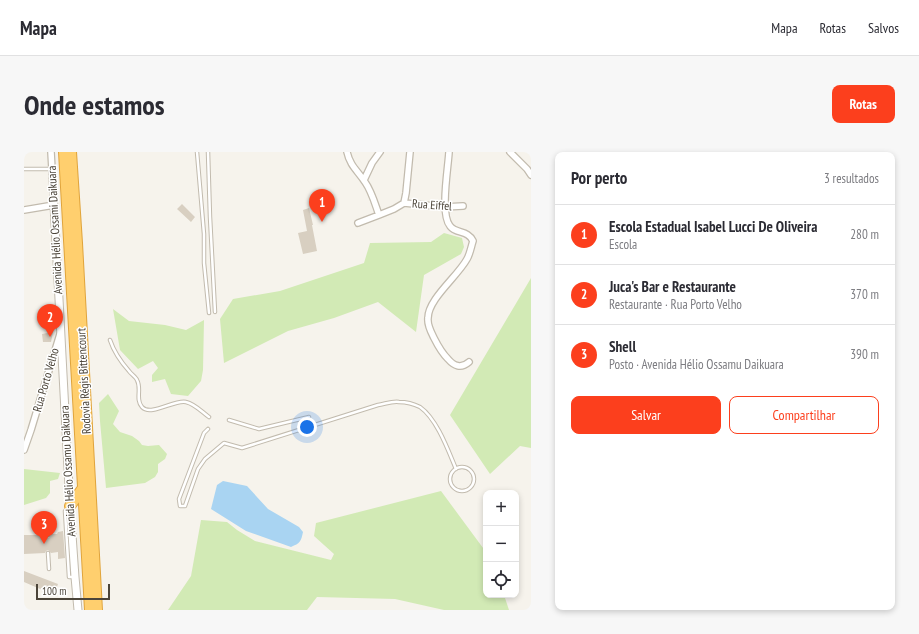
<!DOCTYPE html>
<html lang="pt">
<head>
<meta charset="utf-8">
<style>
	:root { --surface:#fff; --page:#f7f7f7; --text:#2b2b33; --muted:#7c7c81; --line:#e1e1e2; --accent:#fc3f1d }
	body { margin:0; font-family:"PT Sans Narrow",sans-serif; background:var(--page); color:var(--text) }
	.controls { position:absolute; right:12px; bottom:12px; display:grid; overflow:hidden; border-radius:8px; box-shadow:0 2px 6px #0003 }
	.controls button { width:36px; height:36px; display:grid; place-items:center; padding:0; border:0; border-bottom:1px solid var(--line); background:var(--surface); color:var(--text); font:20px sans-serif }
	.scale { position:absolute; left:12px; bottom:10px; width:74px; box-sizing:border-box; padding-left:4px; border:2px solid #4b4439; border-top:0; font-size:11px; line-height:14px; white-space:nowrap; color:#4b4439; -webkit-text-stroke:3px #fff; paint-order:stroke }
	.you { position:absolute; left:283px; top:275px; width:14px; height:14px; margin:-10px; border:3px solid #fff; border-radius:50%; background:#1a73e8; box-shadow:0 0 0 6px #1a73e833 }
	.badge { display:grid; place-items:center; width:26px; height:26px; border-radius:50%; background:var(--accent); color:#fff; font-size:13px; font-weight:700 }
	.pin { position:absolute; translate:-50% -33px; filter:drop-shadow(0 1px 2px #0008) }
	.pin::after { content:''; position:absolute; top:21px; width:14px; height:12px; background:inherit; clip-path:polygon(0 0,100% 0,50% 100%) }
	.list { margin:0; padding:0; list-style:none }
	h2 { display:flex; justify-content:space-between; align-items:center; height:52px; margin:0; padding:0 16px; font-size:17px }
	h2 small { font-size:13px; font-weight:400; color:var(--muted) }
	.list li { display:grid; grid-template-columns:26px 1fr auto; gap:12px; align-items:center; box-sizing:border-box; height:60px; padding:0 16px; border-top:1px solid var(--line) }
	.list b { display:block; font-size:15px; white-space:nowrap }
	.list p { margin:0; font-size:13px; white-space:nowrap; color:var(--muted) }
	.list em { font-size:13px; font-style:normal; color:var(--muted) }
	.actions { display:flex; gap:8px; padding:12px 16px }
	.actions a { flex:1; padding:9px 0; border:1px solid var(--accent); border-radius:8px; text-align:center; font-size:14px; color:var(--accent) }
	.actions .main { background:var(--accent); color:#fff }
	.icon { flex:none; width:22px; height:22px; fill:none; stroke:currentColor; stroke-width:2; stroke-linecap:round; stroke-linejoin:round }
	.map { position:relative; flex:none; width:507px; height:458px; overflow:hidden; border-radius:8px }
	header { display:flex; align-items:center; gap:24px; box-sizing:border-box; height:56px; padding:0 20px; background:var(--surface); border-bottom:1px solid var(--line) }
	header strong { font-size:19px }
	nav { display:flex; gap:22px; margin-inline-start:auto; font-size:14px }
	.intro { display:flex; align-items:center; justify-content:space-between; box-sizing:border-box; height:96px; padding:0 24px }
	h1 { margin:0; font-size:28px }
	.button { padding:10px 18px; border-radius:8px; background:var(--accent); color:#fff; font-size:14px; font-weight:700 }
	main { display:flex; gap:24px; padding:0 24px }
	aside { flex:1; background:var(--surface); border-radius:8px; box-shadow:0 2px 6px #0003 }
	.map>svg:first-child { display:block }
	.green { fill:#d2eab5 }
	.water { fill:#a9d4f2 }
	.building { fill:#d8cfc1 }
	.lines { fill:none; stroke-linecap:round; stroke-linejoin:round }
	.service-casing { stroke:#c2bbae; stroke-width:4.5 }
	.minor-casing { stroke:#c2bbae; stroke-width:8 }
	.tertiary-casing { stroke:#c2bbae; stroke-width:9 }
	.motorway-casing { stroke:#e0a43c; stroke-width:12 }
	.service { stroke:#fff; stroke-width:2.5 }
	.minor { stroke:#fff; stroke-width:5.5 }
	.tertiary { stroke:#fff; stroke-width:7 }
	.motorway { stroke:#ffcf6e; stroke-width:10 }
	.labels { text-anchor:middle; stroke-width:3; stroke-linejoin:round; paint-order:stroke }
	.street-label { font-size:12px; fill:#4b4439; stroke:#fff }
</style>
</head>
<body>
<header>
<strong>Mapa</strong>
<nav><a>Mapa</a><a>Rotas</a><a>Salvos</a></nav>
</header>
<div class="intro"><h1>Onde estamos</h1><a class="button">Rotas</a></div>
<main>
<div class="map">
<svg width="507" height="458" viewBox="0 0 507 458">
	<rect width="100%" height="100%" fill="#f6f3ec"/>
	<path class="green" d="M420 81 438 86 440 95 437 102 400 123 392 180 354 150 310 166 264 179 200 211 196 167 209 147 256 139 340 111 346 91 407 90Z
		M507 126V296L496 294 466 322 426 263Z
		M89 157 105 169 141 173 162 178 180 168 179 218 177 229 164 244 147 242 141 227 128 230V223L134 216 129 209 114 217 96 198Z
		M84 242 95 259 89 272 96 280 108 284 115 289 118 293 124 294 135 293 143 302 141 307 134 312V320L131 325 121 331 82 336 76 269 75 251Z
		M0 317 36 321 34 327 26 329V341L22 346 0 353Z
		M417 339 462 400V443H480L485 458H420L371 447 293 445 283 458H144L167 424 177 368 203 370 213 378 231 389 307 408 310 402 290 384 292 371Z"/>
	<path class="water" d="M199 329 223 334 244 357 275 375 279 380C277 390 276 391 267 395L222 379 187 357 193 333Z"/>
	<path class="building" d="M158 52 171 65 167 70 153 57Z
		M285 56 289 73H288L293 99 279 102 274 81 283 79 279 58Z
		M29 180 27 190H19L18 182Z
		M39 379 41 406 34 407V400L27 401 24 398 22 399 21 401 0 402V383H21L22 385 25 386 27 382H33L34 380Z
		M0 419 34 432 30 443 0 430Z"/>
	<g class="lines">
		<g class="service-casing">
			<path id="service" d="M173 0 180 82V111L185 161
				M184 0 186 65 191 160
				M0 17H27
				M86 188C90 200 97 210 105 219 107 222 112 225 113 228 118 237 111 247 118 255 127 265 151 247 162 250 171 252 178 260 185 265
				M205 268 235 277 285 265
				M184 277 180 281 155 347 156 354H161L174 317 181 307 200 291 218 296 354 253C361 252 368 249 375 250 382 250 390 252 396 255 413 267 424 298 432 317
				M426 327a12 12 0 1 1 24 0a12 12 0 1 1-24 0Z
				M44 356 41 359 45 425H50
				M23 371 24 383
				M24 401 25 417"/>
		</g>
		<g class="minor-casing">
			<path id="minor" d="M323 0C326 14 334 19 341 30 348 40 351 52 355 63L370 57 380 51 420 55 439 54
				M425 0C424 17 416 62 426 74 432 82 444 78 449 89 447 95 446 102 443 107 434 124 404 147 404 166 403 173 407 180 410 186 414 194 418 201 424 207 430 214 437 217 445 210
				M486 0 503 17 507 23
				M340 28 348 11 356 0
				M380 51 382 41 386 0
				M0 58 30 53 27 0
				M334 71 355 63
				M0 298 7 278 36 182"/>
		</g>
		<g class="tertiary-casing">
			<path id="tertiary" d="M30 53 46 354 51 425 54 458"/>
		</g>
		<g class="motorway-casing">
			<path id="motorway" d="M40 0 66 458
				M47 0 53 91 73 458
				M46 354 59 336"/>
		</g>
		<use href="#service" class="service"/>
		<use href="#minor" class="minor"/>
		<use href="#tertiary" class="tertiary"/>
		<use href="#motorway" class="motorway"/>
	</g>
	<g class="labels">
		<g class="street-label">
			<text transform="translate(408 53) rotate(4)" y="4">Rua Eiffel</text>
			<text transform="translate(31 78) rotate(-93)" y="4">Avenida Hélio Ossami Daikuara</text>
			<text transform="translate(22 228) rotate(-74)" y="4">Rua Porto Velho</text>
			<text transform="translate(60 229) rotate(-93)" y="4">Rodovia Régis Bittencourt</text>
			<text transform="translate(44 319) rotate(-93)" y="4">Avenida Hélio Ossamu Daikuara</text>
		</g>
	</g>
</svg>
<div class="controls">
<button>+</button>
<button>−</button>
<button><svg class="icon" aria-label="locate" viewBox="0 0 24 24"><circle cx="12" cy="12" r="6"/><path d="M12 2v4M12 18v4M2 12h4M18 12h4"/></svg></button>
</div>
<div class="scale">100 m</div>
<div class="you"></div>
<div class="pin badge" style="left:298px;top:70px">1</div>
<div class="pin badge" style="left:26px;top:185px">2</div>
<div class="pin badge" style="left:20px;top:392px">3</div>
</div>
<aside>
<h2>Por perto<small>3 resultados</small></h2>
<ul class="list">
<li><span class="badge">1</span><div><b>Escola Estadual Isabel Lucci De Oliveira</b><p>Escola</p></div><em>280 m</em></li>
<li><span class="badge">2</span><div><b>Juca's Bar e Restaurante</b><p>Restaurante · Rua Porto Velho</p></div><em>370 m</em></li>
<li><span class="badge">3</span><div><b>Shell</b><p>Posto · Avenida Hélio Ossamu Daikuara</p></div><em>390 m</em></li>
</ul>
<div class="actions"><a class="main">Salvar</a><a>Compartilhar</a></div>
</aside>
</main>
</body>
</html>
